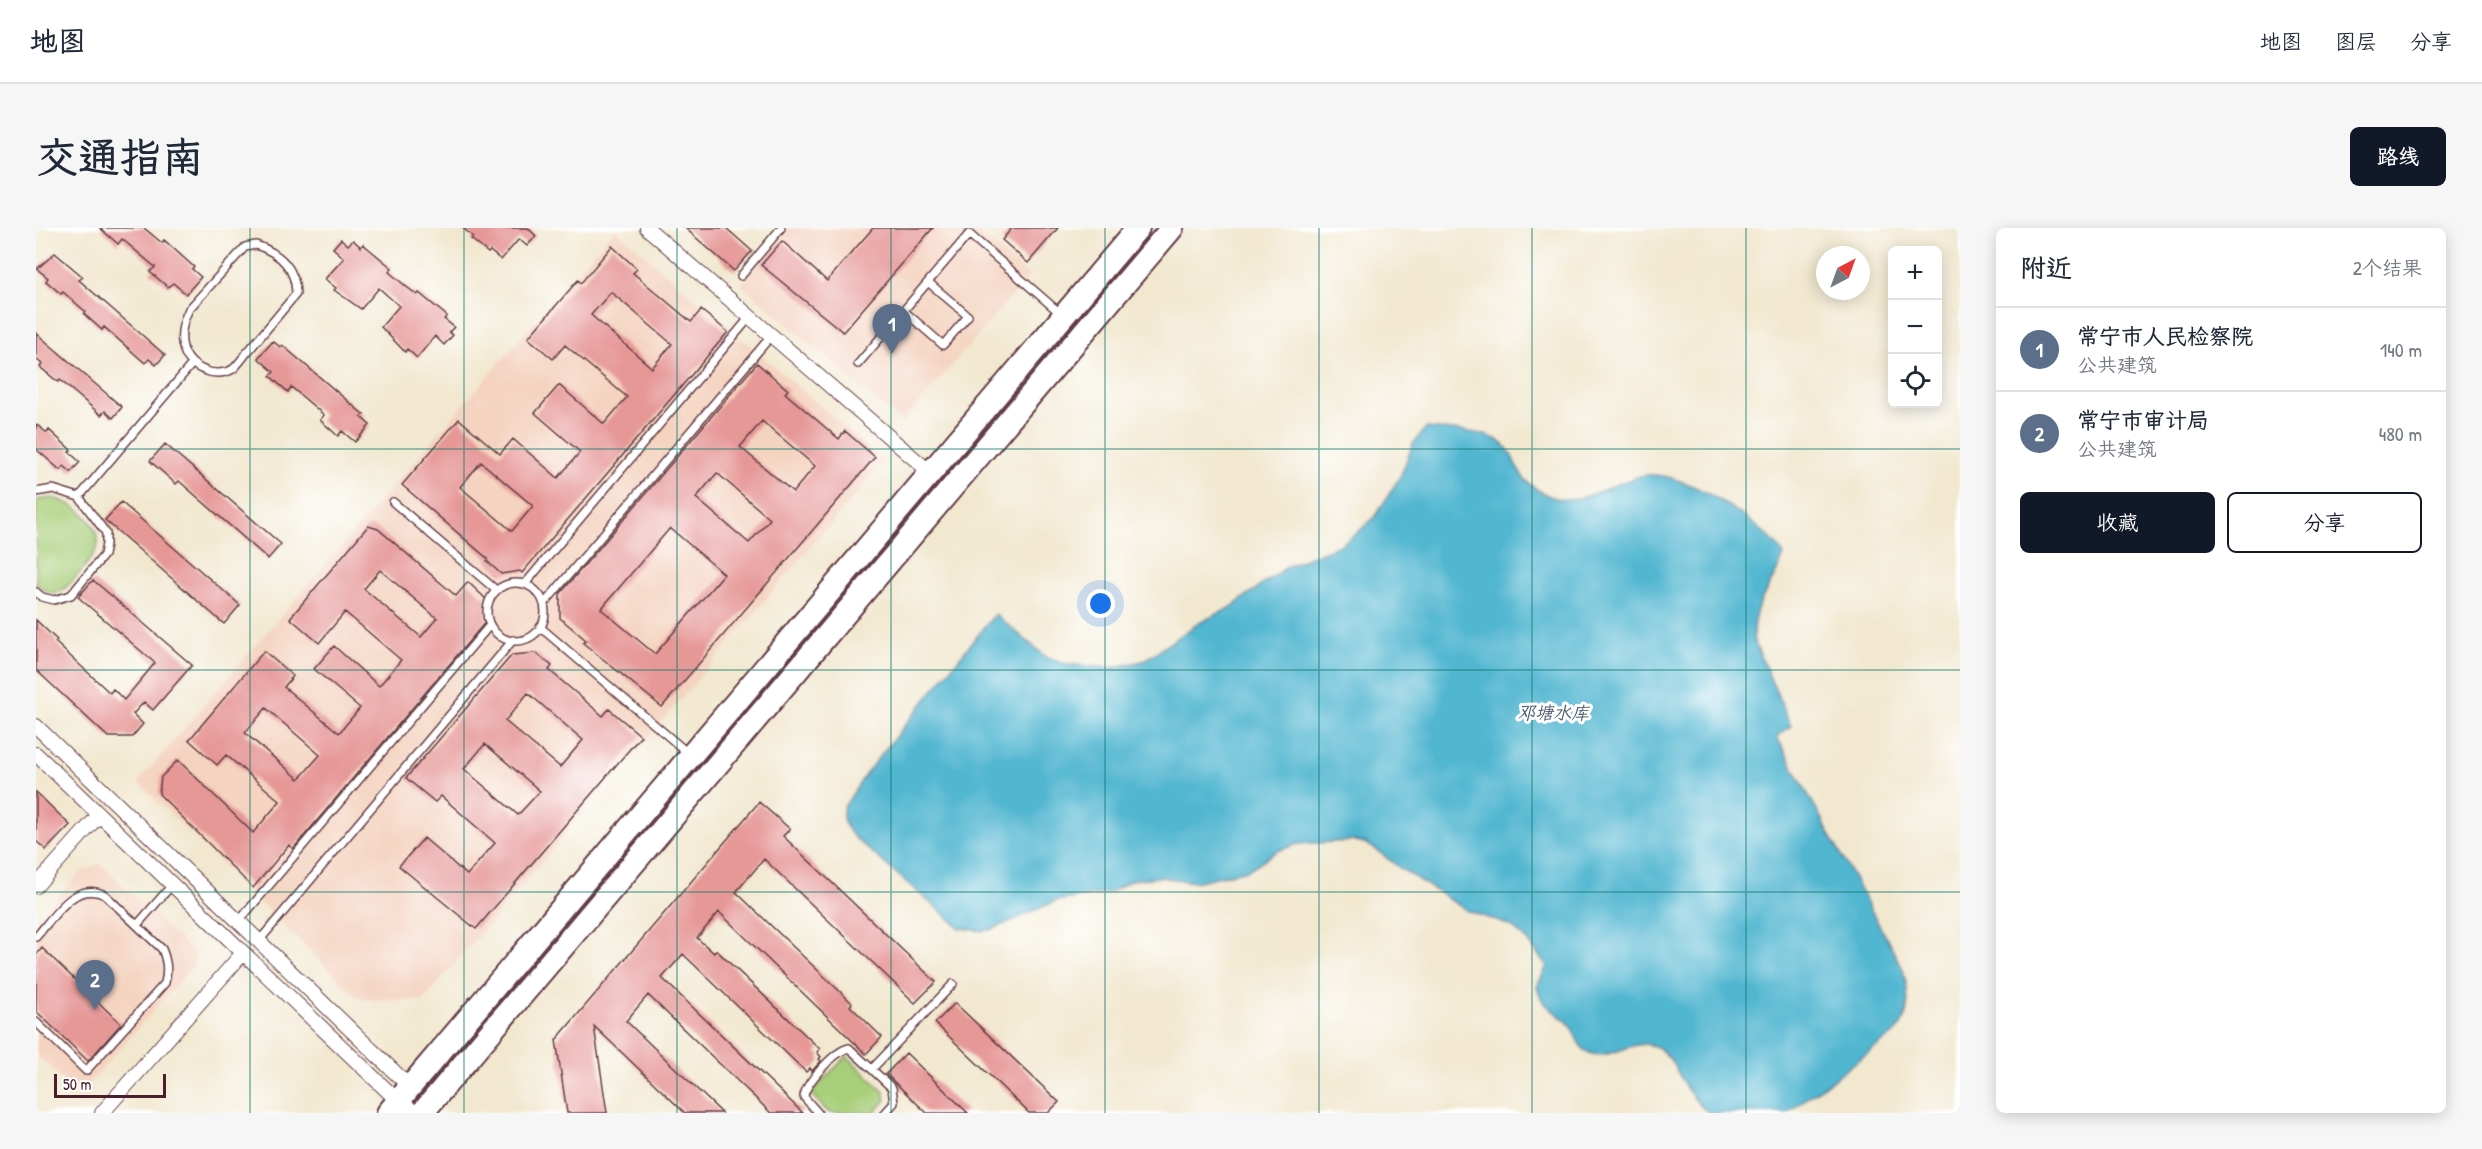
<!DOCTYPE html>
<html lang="zh">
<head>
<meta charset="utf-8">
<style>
	:root { --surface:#fff; --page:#f6f6f7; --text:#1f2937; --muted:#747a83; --line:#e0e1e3; --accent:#111827 }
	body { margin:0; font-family:"Patrick Hand","LXGW WenKai TC",sans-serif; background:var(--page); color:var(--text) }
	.controls { position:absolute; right:18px; top:18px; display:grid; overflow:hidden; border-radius:9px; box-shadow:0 3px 15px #0003 }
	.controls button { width:54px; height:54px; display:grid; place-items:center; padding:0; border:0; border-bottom:2px solid var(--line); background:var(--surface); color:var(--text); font:30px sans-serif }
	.compass { position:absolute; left:1780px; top:18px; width:54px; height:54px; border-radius:50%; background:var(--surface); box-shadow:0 3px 15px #0003; rotate:41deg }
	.scale { position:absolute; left:18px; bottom:15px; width:112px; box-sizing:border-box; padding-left:6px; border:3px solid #4a1f2b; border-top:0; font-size:16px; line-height:21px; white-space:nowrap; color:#4a1f2b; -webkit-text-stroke:4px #fff; paint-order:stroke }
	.you { position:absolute; left:1065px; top:376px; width:21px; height:21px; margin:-15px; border:4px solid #fff; border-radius:50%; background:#1a73e8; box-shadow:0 0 0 9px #1a73e833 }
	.badge { display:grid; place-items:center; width:39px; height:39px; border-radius:50%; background:var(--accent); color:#fff; font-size:20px; font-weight:700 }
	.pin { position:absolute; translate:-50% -50px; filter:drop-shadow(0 2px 3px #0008) }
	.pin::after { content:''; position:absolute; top:32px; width:21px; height:18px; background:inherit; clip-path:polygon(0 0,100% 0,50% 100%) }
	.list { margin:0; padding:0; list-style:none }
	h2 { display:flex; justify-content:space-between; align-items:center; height:78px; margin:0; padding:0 24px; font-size:26px }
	h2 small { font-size:20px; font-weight:400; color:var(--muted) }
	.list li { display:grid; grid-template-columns:39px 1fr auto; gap:18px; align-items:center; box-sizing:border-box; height:84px; padding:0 24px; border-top:2px solid var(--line) }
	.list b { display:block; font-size:22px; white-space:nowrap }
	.list p { margin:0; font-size:20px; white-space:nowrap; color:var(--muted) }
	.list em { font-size:20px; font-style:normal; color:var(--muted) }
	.actions { display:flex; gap:12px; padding:18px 24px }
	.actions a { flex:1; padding:14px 0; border:2px solid var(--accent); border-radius:9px; text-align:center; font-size:21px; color:var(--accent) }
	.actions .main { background:var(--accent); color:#fff }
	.icon { flex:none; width:33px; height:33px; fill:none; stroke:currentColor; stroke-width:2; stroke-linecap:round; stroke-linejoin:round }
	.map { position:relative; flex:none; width:1924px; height:885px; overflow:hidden; border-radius:9px }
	header { display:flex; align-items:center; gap:36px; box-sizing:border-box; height:84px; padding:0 30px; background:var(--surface); border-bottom:2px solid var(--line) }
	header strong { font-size:28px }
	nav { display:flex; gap:33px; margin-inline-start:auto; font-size:21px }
	.intro { display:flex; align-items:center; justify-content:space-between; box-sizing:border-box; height:144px; padding:0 36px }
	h1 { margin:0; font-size:42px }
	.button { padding:15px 27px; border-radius:9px; background:var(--accent); color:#fff; font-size:21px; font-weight:700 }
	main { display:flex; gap:36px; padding:0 36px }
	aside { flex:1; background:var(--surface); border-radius:9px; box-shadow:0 3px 15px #0003 }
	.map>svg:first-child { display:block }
	.built { fill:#f4d3c0 }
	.green { fill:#a7ce78; stroke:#787652; stroke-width:1.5 }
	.water { fill:#51b6d0; stroke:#4e6a7e; stroke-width:1.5 }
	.building { fill:#e69897; fill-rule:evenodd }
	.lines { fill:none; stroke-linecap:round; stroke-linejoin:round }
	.lane-casing { stroke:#633d44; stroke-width:10 }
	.street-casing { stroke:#633d44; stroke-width:16 }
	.secondary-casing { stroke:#633d44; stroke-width:22 }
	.primary-casing { stroke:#633d44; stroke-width:26 }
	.lane { stroke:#fff; stroke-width:7 }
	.street { stroke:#fff; stroke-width:14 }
	.secondary { stroke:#fff; stroke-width:20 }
	.primary { stroke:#fff; stroke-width:22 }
	.grid { fill:none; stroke:#0f766e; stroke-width:1.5; stroke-opacity:0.55 }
	.labels { text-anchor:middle; stroke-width:6; stroke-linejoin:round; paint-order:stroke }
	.water-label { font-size:18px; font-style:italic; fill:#4d5b6d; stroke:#fff }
</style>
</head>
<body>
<header>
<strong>地图</strong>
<nav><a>地图</a><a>图层</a><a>分享</a></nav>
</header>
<div class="intro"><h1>交通指南</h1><a class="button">路线</a></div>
<main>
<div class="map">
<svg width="1924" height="885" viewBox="0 0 1924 885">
	<rect width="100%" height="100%" fill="#fff"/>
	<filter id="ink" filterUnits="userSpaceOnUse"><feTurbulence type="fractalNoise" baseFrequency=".0167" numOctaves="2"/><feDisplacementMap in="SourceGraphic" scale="12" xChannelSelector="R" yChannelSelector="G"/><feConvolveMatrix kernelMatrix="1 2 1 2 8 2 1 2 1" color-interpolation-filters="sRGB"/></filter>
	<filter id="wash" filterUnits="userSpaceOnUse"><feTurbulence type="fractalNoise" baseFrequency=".008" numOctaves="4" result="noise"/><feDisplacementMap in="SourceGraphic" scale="24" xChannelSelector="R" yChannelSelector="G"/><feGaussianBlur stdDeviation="1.35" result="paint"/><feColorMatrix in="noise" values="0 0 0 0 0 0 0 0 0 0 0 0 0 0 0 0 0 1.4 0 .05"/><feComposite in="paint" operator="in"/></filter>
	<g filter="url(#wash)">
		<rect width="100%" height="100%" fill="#f2e8d0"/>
		<path class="built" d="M753 0H937L993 48 866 195 705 56Z
			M579 1 848 233 387 773 323 771 102 554Z
			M64 635 160 727 157 738 43 867 0 826V694L43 645Z"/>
		<path class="green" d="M16 270C36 274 63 293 62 316 61 326 34 358 25 363 16 368 7 362 0 356V272Z
			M811 828 848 864 850 872 838 885H793L776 867 779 860Z"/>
		<path class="water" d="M1390 200C1410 202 1446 202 1463 213 1475 220 1476 231 1483 243 1493 260 1516 274 1538 271 1556 269 1587 252 1608 247 1620 246 1632 248 1644 253 1672 262 1734 302 1748 327 1738 357 1712 379 1718 413L1755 498 1741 509 1867 741C1873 764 1876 788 1859 805L1751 885H1673C1665 879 1657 870 1651 861 1642 847 1637 829 1622 820 1600 806 1572 837 1550 823 1539 816 1540 801 1530 793 1518 783 1503 775 1501 758L1511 738 1492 713 1475 698 1432 683 1365 641 1339 621 1329 615 1318 613 1262 616 1241 623 1212 642 1158 654 1124 649 1095 652 1075 664 1020 673 957 701 946 703 924 700 820 611C811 602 804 592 808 579L831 544 959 386 1009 428 1029 436 1074 440 1107 433 1163 395 1194 380 1252 338 1304 317 1322 304 1339 289 1365 247 1377 216Z"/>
		<g id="blocks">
			<path class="building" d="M64 0H108L126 15 128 12 158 39 156 41 165 49 150 66 137 55 132 59 114 44 119 39 86 11 82 16Z
				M427 0H492L500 8 491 18 483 11 465 32 454 23 452 25 435 11 437 9Z
				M649 0H690L716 23 698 43Z
				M837 0H897L807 104 725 37 746 13 791 53Z
				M976 0H1022L992 35 966 12Z
				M305 11 312 17 317 12 325 19 327 16 356 40 353 44 372 60 381 67 383 65 411 88 408 91 418 99 413 104 417 107 408 117 399 108 381 130 371 121 369 124 345 99 363 78 343 60 325 81 298 62 300 60 289 51 308 30 297 20Z
				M576 18 601 41 597 45 655 94 665 82 692 104 486 345 484 343 465 346 451 333 452 331 366 257 423 191 464 226 477 211 522 250 544 224 499 185 523 157 568 196 591 169 529 117 517 131 492 110 542 52 545 55ZM575 64 636 116 616 140 555 87ZM445 234 497 278 476 303 424 259Z
				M19 25 47 49 43 52 129 127 120 137 113 131 109 135 68 99 66 102 48 86 50 84 27 64 25 66 10 53 12 50 1 41Z
				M0 105 86 179 77 190 69 183 65 187 24 152 22 154 4 139 6 136 0 131Z
				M237 113 244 119 246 117 328 187 325 189 334 197 319 214 306 203 302 208 284 192 288 187 255 159 252 164 234 148 238 144 222 130Z
				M721 135 752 162 749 165 803 211 809 203 839 229 626 479 547 415 550 412 524 390V366ZM726 193 779 238 757 264 704 219ZM681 245 734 291 713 315 660 270ZM634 300 688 346 619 426 565 381Z
				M0 196 11 205 13 202 35 222 33 224 44 234 35 244 28 238 24 242 0 221Z
				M129 216 245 316 232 331 143 253 140 256 114 233Z
				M85 274 204 377 188 396 69 292Z
				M332 298 342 301 420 368 432 354 450 371 451 392 257 621 253 617 217 660 123 566 125 549 142 532 217 605 244 573 190 527 181 537 153 512 228 423 257 448 248 459 303 505 324 480 278 441 298 418 343 458 365 432 309 384 283 415 254 390ZM344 342 401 390 385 409 328 361ZM230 480 284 527 263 551 209 505Z
				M57 352 156 437 117 482 108 474 97 486 107 496 96 509H72L0 442V392L21 412 19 414 74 465 77 461 88 472 119 435 42 369Z
				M500 425 516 438 513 442 567 488 573 481 605 508 440 701 363 638 388 610 431 647 459 615 405 568 399 574 370 550 476 427ZM492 465 547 512 524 539 469 493ZM449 516 504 563 482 587 428 541Z
				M0 564 34 597 10 622 0 613Z
				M723 574 754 601 747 608 900 754 879 775 728 631 700 664 816 775 814 778 846 809 830 826 683 684 661 710 678 725 680 722 784 821 781 824 785 829 783 831 785 833 776 843 774 840 770 844 647 726 626 750 767 885H735L612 767 590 793 686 885H649L558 798 571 885H531L520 812Z
				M6 720 85 796 52 833 0 783V727Z
				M919 775 1023 874 1012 885H993L899 795Z
				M870 825 932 885H891L850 846Z"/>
		</g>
	</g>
	<g filter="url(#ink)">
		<use href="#blocks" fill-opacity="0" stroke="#633d44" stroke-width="1.5"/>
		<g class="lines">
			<g class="lane-casing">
				<path id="lane" d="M220 17C244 25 260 41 260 66 245 84 230 102 215 120 209 126 203 136 197 141 189 146 177 146 170 143 142 133 141 105 153 81L209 19Z
					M705 48 745 0
					M868 83 907 117 932 88 892 54
					M822 136 933 6 1024 85
					M0 264 17 261 43 269 70 305V316L68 327 35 367 18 372 6 369 0 364
					M43 269 156 136
					M357 274 460 362
					M451 384a29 29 0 1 1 58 0a29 29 0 1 1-58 0Z
					M489 356 714 89
					M508 376 736 107
					M504 399 653 526
					M203 693 454 397
					M101 697 136 657
					M0 709C18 689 38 652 69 667L126 721C131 733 132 742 129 755L50 843 0 794
					M223 713 477 412
					M836 841 917 756
					M782 885 768 869C769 855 799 823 813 820L856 860 858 875 849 885"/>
			</g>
			<g class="street-casing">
				<path id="street" d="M611 0 896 246
					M0 498 374 859
					M0 526 362 873
					M0 658 63 587
					M66 885 207 725"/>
			</g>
			<g class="secondary-casing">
				<path id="secondary" d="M362 873 374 885"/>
			</g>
			<g class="primary-casing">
				<path id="primary" d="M352 885 1102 0
					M386 885 1136 0"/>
			</g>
			<use href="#lane" class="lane"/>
			<use href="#street" class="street"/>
			<use href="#secondary" class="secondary"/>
			<use href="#primary" class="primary"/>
		</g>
	</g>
	<path class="grid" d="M214 0V885M428 0V885M641 0V885M855 0V885M1069 0V885M1283 0V885M1496 0V885M1710 0V885M0 221H1924M0 442H1924M0 664H1924"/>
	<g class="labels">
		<g class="water-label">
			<text x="1517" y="491">邓塘水库</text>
		</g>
	</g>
</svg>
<div class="controls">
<button>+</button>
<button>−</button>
<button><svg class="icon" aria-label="locate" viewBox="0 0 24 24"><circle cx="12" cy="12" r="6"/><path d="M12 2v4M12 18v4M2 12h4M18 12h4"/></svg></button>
</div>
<svg class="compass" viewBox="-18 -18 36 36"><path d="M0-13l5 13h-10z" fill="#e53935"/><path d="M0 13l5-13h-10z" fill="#747a83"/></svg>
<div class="scale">50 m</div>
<div class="you"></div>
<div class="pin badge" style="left:856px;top:126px;background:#5c6f8a">1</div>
<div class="pin badge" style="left:59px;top:782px;background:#5c6f8a">2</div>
</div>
<aside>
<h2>附近<small>2个结果</small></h2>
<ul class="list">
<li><span class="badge" style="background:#5c6f8a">1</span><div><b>常宁市人民检察院</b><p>公共建筑</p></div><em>140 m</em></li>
<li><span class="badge" style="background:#5c6f8a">2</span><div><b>常宁市审计局</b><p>公共建筑</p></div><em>480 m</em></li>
</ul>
<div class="actions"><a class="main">收藏</a><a>分享</a></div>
</aside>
</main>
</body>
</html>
